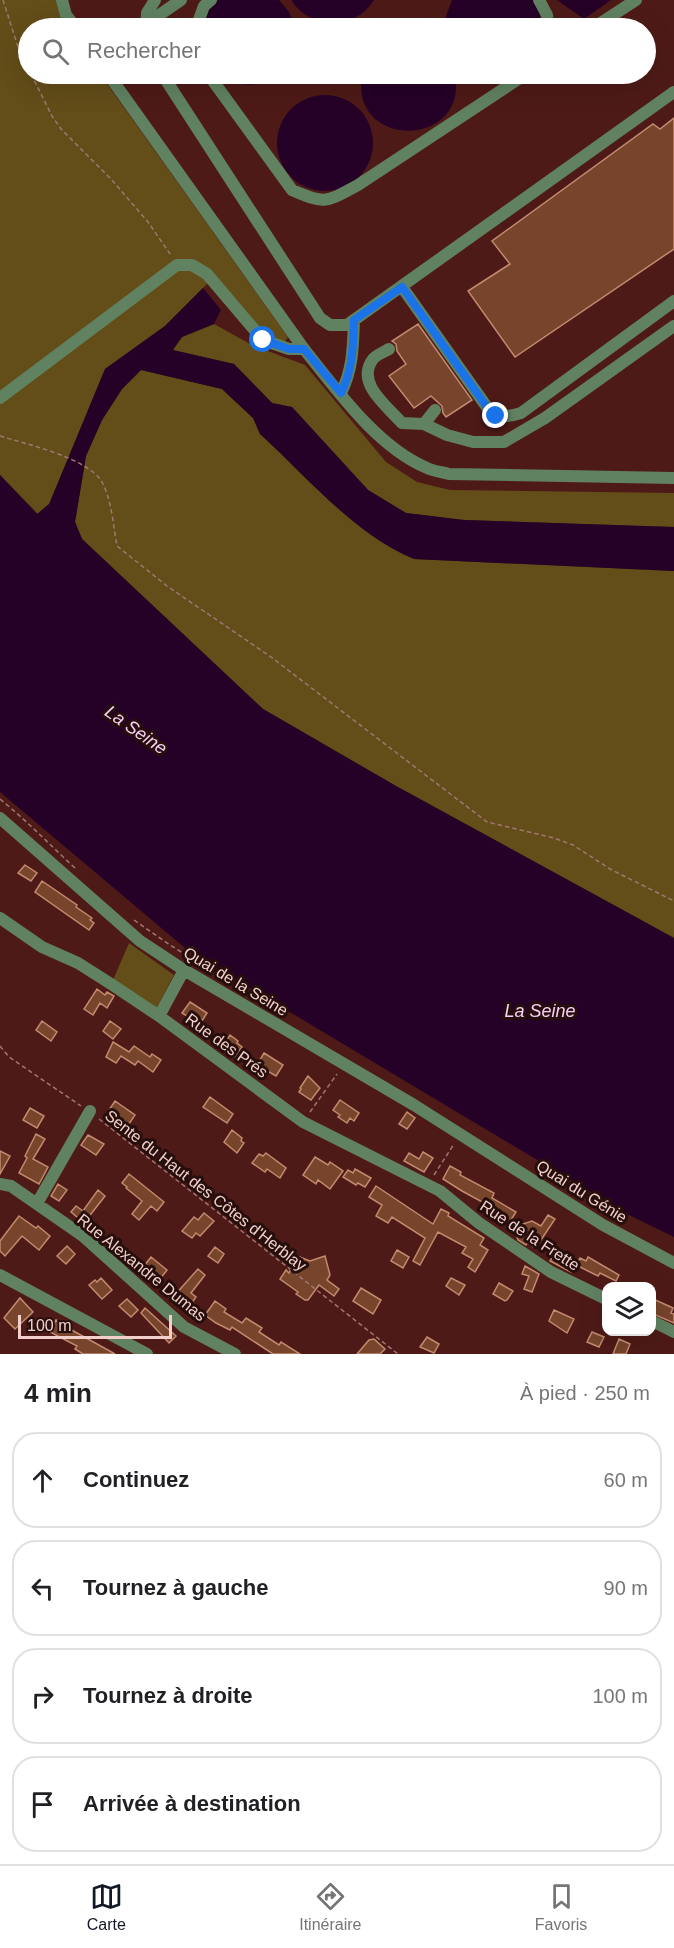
<!DOCTYPE html>
<html lang="fr">
<head>
<meta charset="utf-8">
<style>
	:root { --surface:#fff; --page:#f2f2f2; --text:#202124; --muted:#757577; --line:#e0e0e0; --accent:#111827 }
	body { margin:0; font-family:Helvetica,sans-serif; background:var(--page); color:var(--text) }
	.controls { position:absolute; right:18px; bottom:18px; display:grid; overflow:hidden; border-radius:12px; box-shadow:0 6px 24px #0002 }
	.controls button { width:54px; height:54px; display:grid; place-items:center; padding:0; border:0; border-bottom:2px solid var(--line); background:var(--surface); color:var(--text); font:30px sans-serif }
	.scale { position:absolute; left:18px; bottom:15px; width:154px; box-sizing:border-box; padding-left:6px; border:3px solid #f2cfcb; border-top:0; font-size:16px; line-height:21px; white-space:nowrap; color:#f2cfcb; -webkit-text-stroke:4px #250e0c; paint-order:stroke }
	.stop { position:absolute; width:18px; height:18px; margin:-14px; border:4px solid #1a73e8; border-radius:50%; background:#fff }
	.stop.end { background:#1a73e8; border-color:#fff; box-shadow:0 2px 6px #0008 }
	.list { margin:0; padding:0; list-style:none }
	h2 { display:flex; justify-content:space-between; align-items:center; height:78px; margin:0; padding:0 24px; font-size:26px }
	h2 small { font-size:20px; font-weight:400; color:var(--muted) }
	.list li { display:grid; grid-template-columns:39px 1fr auto; gap:18px; align-items:center; box-sizing:border-box; height:96px; margin:0 12px 12px; padding:0 12px; border:2px solid var(--line); border-radius:24px }
	.list b { display:block; font-size:22px; white-space:nowrap }
	.list em { font-size:20px; font-style:normal; color:var(--muted) }
	.icon { flex:none; width:33px; height:33px; fill:none; stroke:currentColor; stroke-width:2; stroke-linecap:round; stroke-linejoin:round }
	.map { position:relative; flex:none; width:674px; height:1354px; overflow:hidden }
	.search { position:absolute; background:var(--surface); box-shadow:0 6px 24px #0002; left:18px; right:18px; top:18px; height:66px; display:flex; align-items:center; gap:15px; box-sizing:border-box; padding:0 21px; border-radius:33px; color:var(--muted); font-size:22px }
	.sheet { height:510px; background:var(--surface) }
	nav { display:flex; justify-content:space-around; align-items:center; box-sizing:border-box; height:84px; border-top:2px solid var(--line); background:var(--surface); font-size:16px; color:var(--muted) }
	nav a { display:grid; justify-items:center; gap:3px }
	nav .on { color:var(--accent) }
	.map>svg:first-child { display:block }
	.green { fill:#634d19 }
	.water { fill:#250127 }
	.building { fill:#77442c; stroke:#c38a70; stroke-width:1.5 }
	.lines { fill:none; stroke-linecap:round; stroke-linejoin:round }
	.path { stroke:#a17672; stroke-width:1.5; stroke-dasharray:4.5 3; stroke-linecap:butt }
	.minor { stroke:#608261; stroke-width:12 }
	.route { stroke:#1a73e8; stroke-width:8 }
	.labels { text-anchor:middle; stroke-width:6; stroke-linejoin:round; paint-order:stroke }
	.street-label { font-size:16px; fill:#f2cfcb; stroke:#250e0c }
	.water-label { font-size:18px; font-style:italic; fill:#f6cff7; stroke:#250e0c }
</style>
</head>
<body>
<div class="map">
<svg width="674" height="1354" viewBox="0 0 674 1354">
	<rect width="100%" height="100%" fill="#4e1a17"/>
	<path class="green" d="M0 0H56L64 22 69 28H28V74H100L288 337 284 343 252 326 213 278 165 326 105 369 50 504 38 514 0 475Z
		M214 324 252 345 305 365 386 462 417 482 450 490 674 493V527L464 520 406 513 368 490 292 407 272 403 234 364 172 350 182 337Z
		M141 370 222 389 253 418 260 434 299 470 414 559 674 571V938L396 786 263 709 82 539 75 522 86 456 102 420 122 389Z
		M129 943 174 975 156 1009 113 980Z"/>
	<path class="water" d="M218 0H279L289 12 296 28H202L208 11Z
		M291 0H374C354 31 312 31 291 0Z
		M452 0H535L540 12 541 28H446V16Z
		M557 0H611L584 19Z
		M218 74H279C260 88 237 88 218 74Z
		M362 74H455C469 149 349 150 362 74Z
		M277 143a48 48 0 1 1 96 0a48 48 0 1 1-96 0Z
		M203 288 221 310 214 324 182 337 173 350 234 364 272 403 292 407 368 490 406 513 464 520 674 527V571L414 559C355 535 307 477 260 434L253 418 222 389 141 370 122 389 102 420 86 456 75 522 82 539 263 709 396 786 674 938V1237L631 1216 191 953 0 792V475L37 514 49 504 105 369 165 326Z"/>
	<path class="building" d="M674 118V249L515 357 468 291 510 264 492 241 653 124 660 129Z
		M418 324 472 400 446 417 443 413 442 406 431 396 414 408 389 376 406 364 397 351 396 344 392 341Z
		M25 865 37 873 31 881 18 873Z
		M42 881 77 905 76 907 92 918 90 920 94 923 89 930 35 892Z
		M97 989 105 995 107 992 114 996 107 1008 100 1003 93 1015 84 1009Z
		M190 1002 207 1013 200 1024 182 1013Z
		M42 1021 57 1032 51 1041 36 1030Z
		M110 1021 121 1029 113 1039 103 1031Z
		M230 1035 238 1041 237 1043 242 1047 235 1057 221 1048Z
		M113 1042 129 1052 134 1046 150 1057 152 1054 161 1060 153 1072 138 1061 135 1065 121 1056 116 1063 106 1057Z
		M264 1053 283 1065 276 1076 257 1065Z
		M308 1076 320 1088 311 1100 299 1092 301 1089 300 1088Z
		M210 1097 233 1114 227 1123 203 1107Z
		M340 1100 359 1113 354 1121 350 1118 347 1123 338 1117 340 1115 333 1110Z
		M115 1101 135 1115 129 1124 109 1110Z
		M30 1108 44 1116 37 1128 23 1120Z
		M407 1112 415 1118 407 1129 399 1124Z
		M232 1130 242 1138 241 1141 244 1143 237 1153 224 1142Z
		M36 1134 45 1139 33 1159 48 1167 39 1184 19 1173 27 1158 25 1156Z
		M88 1135 104 1144 96 1155 81 1145Z
		M0 1151 10 1156 0 1174Z
		M423 1152 433 1158 424 1172 404 1161 409 1153 419 1159Z
		M266 1153 286 1168 280 1178 267 1169 265 1172 252 1163 259 1154 263 1156Z
		M315 1157 328 1165 330 1162 343 1171 330 1189 318 1180 316 1184 303 1175Z
		M450 1166 461 1172 460 1175 494 1193 492 1198 516 1212 509 1223 496 1216 499 1211 462 1191 443 1179Z
		M355 1169 371 1178 365 1187 358 1183 356 1185 343 1177 348 1170 353 1173Z
		M129 1174 164 1202 157 1211 151 1206 139 1220 132 1214 142 1201 126 1188 127 1187 122 1183Z
		M58 1184 67 1190 59 1201 51 1196Z
		M376 1186 433 1224 441 1209 449 1213 448 1216 484 1238 480 1245 488 1250 475 1272 468 1267 473 1259 462 1253 466 1247 438 1232 420 1265 413 1261 425 1238 392 1217 388 1223 376 1216 382 1205 369 1197Z
		M98 1190 105 1196 84 1223 71 1212 76 1206 83 1211Z
		M204 1213 214 1221 200 1236 196 1233 192 1238 182 1231 194 1217 198 1220Z
		M548 1215 555 1219 539 1243 536 1241 533 1247 527 1243 526 1245 518 1240 514 1227 532 1221 541 1226Z
		M19 1216 36 1228 38 1226 50 1236 39 1250 22 1236 5 1256 0 1251V1241Z
		M67 1246 75 1254 66 1264 57 1256Z
		M215 1247 224 1254 218 1263 208 1256Z
		M397 1250 409 1257 403 1268 391 1261Z
		M554 1254 575 1265 571 1272 550 1261Z
		M297 1256 310 1261 325 1256 330 1275 327 1280 339 1289 334 1296 319 1285 308 1300H305L296 1294 298 1292 280 1279 286 1270 289 1273Z
		M151 1257 167 1270 160 1279 144 1266Z
		M588 1257 619 1275 616 1281 600 1273 598 1276 576 1265 580 1258 586 1261Z
		M525 1266 539 1274 532 1292 524 1289 529 1276 522 1274Z
		M198 1269 205 1275 191 1293 196 1297 189 1307 173 1297Z
		M101 1278 112 1290 102 1299 89 1285 95 1280 97 1282Z
		M451 1278 465 1285 459 1295 446 1286Z
		M499 1283 513 1291 507 1300 505 1301 493 1294Z
		M361 1288 381 1300 373 1314 353 1301Z
		M20 1298 33 1312 15 1329 4 1318Z
		M651 1298 673 1308 671 1313 674 1314V1323L651 1313Z
		M127 1299 138 1310 131 1317 119 1306Z
		M215 1301 226 1309 224 1312 242 1323 246 1318 262 1328 259 1332 279 1345 281 1342 300 1354H273L232 1327 230 1330 216 1323 205 1315Z
		M145 1308 176 1336 169 1343 141 1313Z
		M554 1310 574 1319 567 1333 549 1321Z
		M56 1320 69 1327 68 1328 115 1354H83L75 1349 77 1346 50 1332Z
		M592 1332 604 1337 599 1347 587 1342Z
		M427 1337 439 1344 434 1353 420 1347Z
		M374 1339 385 1349 380 1354H357L369 1340Z
		M619 1339 630 1344 626 1354H613Z"/>
	<g class="lines">
		<path class="path" d="M3 0 19 50 28 69
			M31 74 52 116 61 129 111 179 148 222 170 254
			M0 436C26 444 88 458 102 482 112 501 113 525 117 546L167 586 271 657 487 822 554 838 573 845 610 869 674 901
			M0 799C27 821 50 845 76 869
			M134 920 167 943 222 978
			M0 1046 9 1057 81 1106
			M310 1112 337 1074
			M99 1119 398 1354
			M434 1175 454 1144"/>
		<path class="minor" d="M62 0 66 15 76 28
			M539 0 547 15 548 28
			M146 24 181 0
			M146 28 147 13 155 0
			M196 28 204 6 211 0
			M593 28 636 0
			M108 74 304 349C337 390 377 447 427 468 433 471 442 472 449 474L674 478
			M162 74 320 318 330 325H347L674 92
			M208 74 292 190C326 205 326 202 358 185L526 74
			M402 287 489 410C500 418 508 417 521 413L674 301
			M389 349C384 352 376 355 373 359 355 383 387 406 402 423L424 424 447 435 473 442H504L545 418 674 326
			M341 393C353 369 353 347 354 320
			M0 398 177 265H192L207 274 263 340 289 349H304
			M424 424 435 410
			M0 818 140 941 184 970 414 1105 603 1225 674 1263
			M0 918 42 947 78 963 111 984 159 1016 303 1122 440 1191 479 1223 551 1272 606 1299
			M159 1016 184 970
			M0 1184 11 1186 83 1236 184 1327 235 1354
			M39 1200 90 1111
			M0 1275 147 1354
			M652 1321 674 1332"/>
	</g>
	<g class="lines">
		<path class="route" d="M263 340 289 349H304L341 393C353 369 353 347 354 320L402 287 489 410 496 416"/>
	</g>
	<g class="labels">
		<g class="street-label">
			<text transform="translate(236 981) rotate(31)" y="6">Quai de la Seine</text>
			<text transform="translate(227 1045) rotate(36)" y="6">Rue des Prés</text>
			<text transform="translate(206 1190) rotate(38)" y="6">Sente du Haut des Côtes d'Herblay</text>
			<text transform="translate(582 1191) rotate(32)" y="6">Quai du Génie</text>
			<text transform="translate(530 1235) rotate(33)" y="6">Rue de la Frette</text>
			<text transform="translate(142 1267) rotate(39)" y="6">Rue Alexandre Dumas</text>
		</g>
		<g class="water-label">
			<text transform="translate(136 730) rotate(35)" y="6">La Seine</text>
			<text x="540" y="1017">La Seine</text>
		</g>
	</g>
</svg>
<div class="controls">
<button><svg class="icon" aria-label="layers" viewBox="0 0 24 24"><path d="M12 4l9 5-9 5-9-5zM3 14l9 5 9-5"/></svg></button>
</div>
<div class="scale">100 m</div>
<div class="stop" style="left:263px;top:340px"></div>
<div class="stop end" style="left:496px;top:416px"></div>
<div class="search"><svg class="icon" aria-label="search" viewBox="0 0 24 24"><circle cx="10" cy="10" r="6"/><path d="M15 15l6 6"/></svg>Rechercher</div>
</div>
<section class="sheet">
<h2>4 min<small>À pied · 250 m</small></h2>
<ul class="list">
<li><svg class="icon" aria-label="ahead" viewBox="0 0 24 24"><path d="M12 20V5M6 11l6-6 6 6"/></svg><div><b>Continuez</b></div><em>60 m</em></li>
<li><svg class="icon" aria-label="left" viewBox="0 0 24 24"><path d="M17 20v-9H6M10 6l-5 5 5 5"/></svg><div><b>Tournez à gauche</b></div><em>90 m</em></li>
<li><svg class="icon" aria-label="right" viewBox="0 0 24 24"><path d="M7 20v-9h11M14 6l5 5-5 5"/></svg><div><b>Tournez à droite</b></div><em>100 m</em></li>
<li><svg class="icon" aria-label="arrive" viewBox="0 0 24 24"><path d="M6 21V4h12l-3 4 3 4H6"/></svg><div><b>Arrivée à destination</b></div></li>
</ul>
</section>
<nav>
<a class="on"><svg class="icon" aria-label="map" viewBox="0 0 24 24"><path d="M3 6l6-2 6 2 6-2v14l-6 2-6-2-6 2zM9 4v14M15 6v14"/></svg>Carte</a>
<a><svg class="icon" aria-label="directions" viewBox="0 0 24 24"><path d="M12 3l9 9-9 9-9-9zM9 14v-3h6M13 9l2 2-2 2"/></svg>Itinéraire</a>
<a><svg class="icon" aria-label="saved" viewBox="0 0 24 24"><path d="M7 4h10v16l-5-4-5 4z"/></svg>Favoris</a>
</nav>
</body>
</html>
